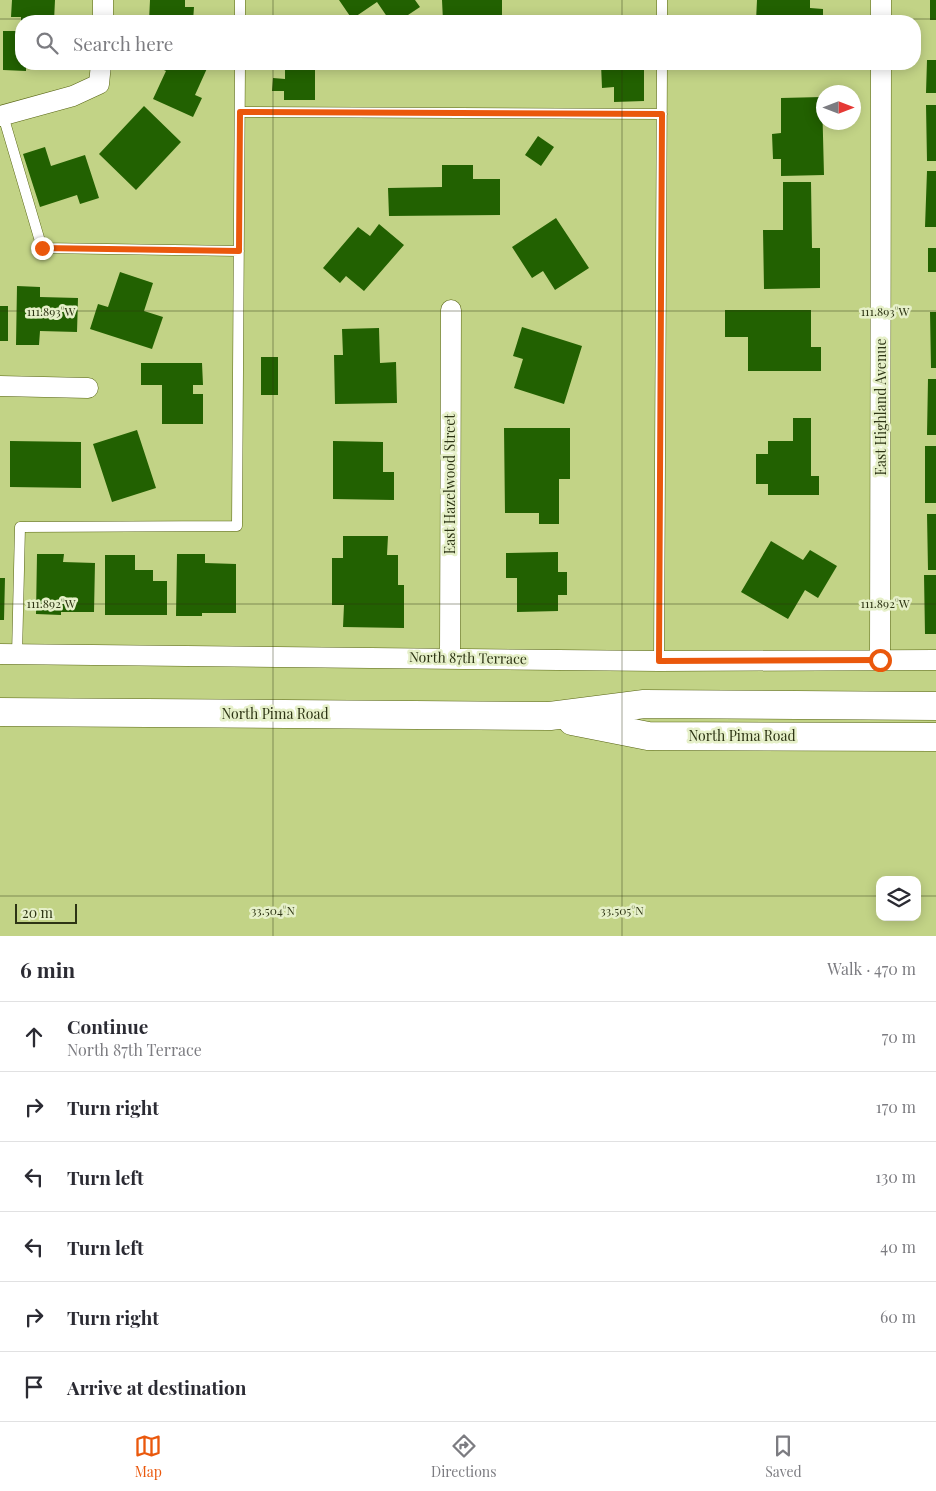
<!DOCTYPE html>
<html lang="en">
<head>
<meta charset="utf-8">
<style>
	:root { --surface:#fff; --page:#f7f7f7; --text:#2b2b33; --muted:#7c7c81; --line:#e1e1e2; --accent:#ea580c }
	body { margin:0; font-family:"Playfair Display",serif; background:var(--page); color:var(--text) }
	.controls { position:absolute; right:15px; bottom:15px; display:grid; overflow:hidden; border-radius:10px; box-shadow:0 2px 12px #0003 }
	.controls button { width:45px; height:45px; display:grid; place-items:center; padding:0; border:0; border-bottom:1px solid var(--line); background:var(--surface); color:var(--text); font:25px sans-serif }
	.compass { position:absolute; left:816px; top:85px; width:45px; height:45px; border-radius:50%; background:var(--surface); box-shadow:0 2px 12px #0003; rotate:90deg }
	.scale { position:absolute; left:15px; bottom:12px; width:62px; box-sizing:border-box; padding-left:5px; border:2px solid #2d3414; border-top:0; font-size:14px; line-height:18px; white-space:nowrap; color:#2d3414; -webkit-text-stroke:4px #e6f0c9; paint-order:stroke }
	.stop { position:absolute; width:15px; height:15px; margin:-11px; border:4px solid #ea580c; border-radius:50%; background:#fff }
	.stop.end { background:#ea580c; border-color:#fff; box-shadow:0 1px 5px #0008 }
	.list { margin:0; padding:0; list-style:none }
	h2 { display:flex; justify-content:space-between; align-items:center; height:65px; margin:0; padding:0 20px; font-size:21px }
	h2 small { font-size:16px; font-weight:400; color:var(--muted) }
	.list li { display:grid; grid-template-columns:32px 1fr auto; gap:15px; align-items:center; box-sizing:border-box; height:70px; padding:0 20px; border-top:1px solid var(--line) }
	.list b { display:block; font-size:19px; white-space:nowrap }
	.list p { margin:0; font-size:16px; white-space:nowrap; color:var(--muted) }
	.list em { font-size:16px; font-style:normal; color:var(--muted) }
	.icon { flex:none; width:28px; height:28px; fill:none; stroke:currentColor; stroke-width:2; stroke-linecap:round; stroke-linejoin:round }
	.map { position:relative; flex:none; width:936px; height:936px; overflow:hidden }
	.search { position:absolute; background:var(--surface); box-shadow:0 2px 12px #0003; left:15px; right:15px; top:15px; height:55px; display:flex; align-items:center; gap:12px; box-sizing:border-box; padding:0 18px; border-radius:20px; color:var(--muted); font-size:19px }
	.sheet { height:485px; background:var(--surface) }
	nav { display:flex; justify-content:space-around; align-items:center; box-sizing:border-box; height:70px; border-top:1px solid var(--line); background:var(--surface); font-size:14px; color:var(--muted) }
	nav a { display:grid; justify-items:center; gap:2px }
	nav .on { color:var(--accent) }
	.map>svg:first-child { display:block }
	.building { fill:#226101 }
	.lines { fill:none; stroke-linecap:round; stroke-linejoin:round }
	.lane-casing { stroke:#576413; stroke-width:11 }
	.street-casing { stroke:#576413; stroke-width:21 }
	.secondary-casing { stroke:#576413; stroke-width:29 }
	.lane { stroke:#fff; stroke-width:10 }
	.street { stroke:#fff; stroke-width:20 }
	.secondary { stroke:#fff; stroke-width:28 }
	.route { stroke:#ea580c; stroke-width:6 }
	.ticks { fill:none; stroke:#2d3414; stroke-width:1; stroke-opacity:0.45 }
	.labels { text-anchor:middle; stroke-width:5; stroke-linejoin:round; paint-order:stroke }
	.street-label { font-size:14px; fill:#2d3414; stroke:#e6f0c9 }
	.ticks-label { font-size:12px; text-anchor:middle; fill:#2d3414; stroke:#e6f0c9; stroke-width:5; stroke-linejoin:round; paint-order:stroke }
</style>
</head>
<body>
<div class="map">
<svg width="936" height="936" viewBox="0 0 936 936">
	<rect width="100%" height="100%" fill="#c2d386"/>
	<path class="building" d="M12 0H55L54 21H21V17H11Z
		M150 0H185V7H194L193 21H149Z
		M339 0H415L420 7 399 21H390L377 2 352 19Z
		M442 0H502V21H443Z
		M757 0H810V8L823 9V21H756Z
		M930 0H936V20H930Z
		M3 31H21V64H26V71L3 70Z
		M927 60H936V93H926Z
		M151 64H209L195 95 202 98 193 117 153 99 166 71Z
		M601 64H644V101L614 102V87L602 88Z
		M285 67 315 68V100H284V91H272L273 78 285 79Z
		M822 97 824 175 781 176V159H773L772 134 781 133V98Z
		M926 105H936V161H927Z
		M144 106 181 142 136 190 99 154Z
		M538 136 554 147 541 166 525 155Z
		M45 147 51 166 85 155 99 198 80 204 77 195 40 207 23 154Z
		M442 165H473V179H500V215L389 216 388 188 442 187Z
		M927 171H936V227H925Z
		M783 182H811L812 248H820V288L764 289 763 230H783Z
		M556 218 589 268 555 290 543 271 532 278 512 247Z
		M379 224 404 245 364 291 346 276 340 283 323 268 358 227 370 236Z
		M928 248H936V272H928Z
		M120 272 153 283 144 311 163 317 152 349 90 329 98 304 108 307Z
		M17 286 40 287V297L78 298 77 332 40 331 39 345H16Z
		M0 306H8V341H0Z
		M725 310H811V347H821V371H748V337H725Z
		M930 312H936V368H931Z
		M522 327 582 346 564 404 514 388 523 359 513 356Z
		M379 328 380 363 396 362 397 403 335 404 334 355H343L342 329Z
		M261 357H278V395H261Z
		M141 363H202L203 385H193V394H203V424H162V385H141Z
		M928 379H936V435H927Z
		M793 418H811V476H819V495H768V484H756V454H768V441H793Z
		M504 428H570V479H559V524H539V513H505Z
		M137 430 156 488 112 502 93 444Z
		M10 441 81 442V488L10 487Z
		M333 441 383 442V472H394V500L333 499Z
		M925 446H936V503H925Z
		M927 514H936V570H928Z
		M343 536H388L387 555H398V585H404V628L343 627 344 605H332V558H343Z
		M771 541 803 560 810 550 837 566 818 598 805 590 788 619 741 592Z
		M558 552V572H567V595H558V611L517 612V578H506V553Z
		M37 554H64L63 562 95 563 94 612H61V615L36 614Z
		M177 554H205V563L236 564V613H202V616H176Z
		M105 555H135V570H153V581H167V615H105Z
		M924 575H936V634H925Z
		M0 578H5L4 620H0Z"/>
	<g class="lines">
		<g class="lane-casing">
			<path id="lane" d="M240 21V0
				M662 21V0
				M2 112 42 248 239 251
				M240 112 662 114
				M17 655 20 527 237 526 240 64
				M659 661 662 64"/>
		</g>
		<g class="street-casing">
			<path id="street" d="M103 21V0
				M881 21V0
				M0 116 73 96 99 84 101 64
				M0 386 88 388
				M0 654 659 661 936 660
				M450 658 451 310
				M880 660 881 64"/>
		</g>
		<g class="secondary-casing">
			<path id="secondary" d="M0 712 550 716 644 704 936 706
				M572 721 648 736 936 737"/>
		</g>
		<use href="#lane" class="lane"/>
		<use href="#street" class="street"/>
		<use href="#secondary" class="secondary"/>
	</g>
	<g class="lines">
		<path class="route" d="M42 248 239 251 240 112 662 114 659 661 880 660"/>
	</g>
	<path class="ticks" d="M273 0V21M622 0V21M0 19H936M273 64V936M622 64V936M0 311H936M0 604H936M0 896H880M917 896H936"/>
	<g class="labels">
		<g class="street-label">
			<text transform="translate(881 407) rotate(-90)" y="5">East Highland Avenue</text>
			<text transform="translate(450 484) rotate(-90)" y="5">East Hazelwood Street</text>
			<text transform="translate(468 658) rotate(1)" y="5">North 87th Terrace</text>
			<text x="275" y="719">North Pima Road</text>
			<text x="742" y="741">North Pima Road</text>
		</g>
	</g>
	<g class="ticks-label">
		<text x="885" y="316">111.893°W</text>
		<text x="51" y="316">111.893°W</text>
		<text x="885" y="608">111.892°W</text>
		<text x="51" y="608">111.892°W</text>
		<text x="273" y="915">33.504°N</text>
		<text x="622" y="915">33.505°N</text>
	</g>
</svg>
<div class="controls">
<button><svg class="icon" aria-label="layers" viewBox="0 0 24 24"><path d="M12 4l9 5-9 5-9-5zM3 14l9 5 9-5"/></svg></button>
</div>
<svg class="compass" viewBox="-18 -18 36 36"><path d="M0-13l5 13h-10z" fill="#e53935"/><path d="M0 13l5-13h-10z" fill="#7c7c81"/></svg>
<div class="scale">20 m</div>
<div class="stop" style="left:880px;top:660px"></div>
<div class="stop end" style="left:42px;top:248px"></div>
<div class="search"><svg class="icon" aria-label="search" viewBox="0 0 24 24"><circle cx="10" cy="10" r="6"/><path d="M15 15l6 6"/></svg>Search here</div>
</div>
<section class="sheet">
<h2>6 min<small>Walk · 470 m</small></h2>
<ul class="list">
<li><svg class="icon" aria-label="ahead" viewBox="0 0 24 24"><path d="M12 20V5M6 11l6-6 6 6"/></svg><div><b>Continue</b><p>North 87th Terrace</p></div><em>70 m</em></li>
<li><svg class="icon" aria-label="right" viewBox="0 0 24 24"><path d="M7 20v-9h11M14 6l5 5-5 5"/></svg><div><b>Turn right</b></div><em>170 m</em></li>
<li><svg class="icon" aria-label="left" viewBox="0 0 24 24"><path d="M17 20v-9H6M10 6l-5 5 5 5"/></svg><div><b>Turn left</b></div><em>130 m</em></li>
<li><svg class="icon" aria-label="left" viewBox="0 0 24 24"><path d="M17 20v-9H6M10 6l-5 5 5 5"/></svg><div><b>Turn left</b></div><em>40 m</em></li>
<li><svg class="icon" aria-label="right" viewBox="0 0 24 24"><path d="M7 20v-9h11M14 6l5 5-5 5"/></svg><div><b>Turn right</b></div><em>60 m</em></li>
<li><svg class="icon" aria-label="arrive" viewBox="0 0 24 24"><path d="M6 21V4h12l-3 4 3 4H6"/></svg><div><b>Arrive at destination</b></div></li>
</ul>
</section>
<nav>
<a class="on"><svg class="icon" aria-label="map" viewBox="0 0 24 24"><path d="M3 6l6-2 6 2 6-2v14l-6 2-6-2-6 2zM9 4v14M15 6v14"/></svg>Map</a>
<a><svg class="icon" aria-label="directions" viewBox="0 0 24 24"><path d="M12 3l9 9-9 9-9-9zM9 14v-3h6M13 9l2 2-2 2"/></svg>Directions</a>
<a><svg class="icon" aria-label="saved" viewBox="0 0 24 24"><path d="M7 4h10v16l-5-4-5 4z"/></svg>Saved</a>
</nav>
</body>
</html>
